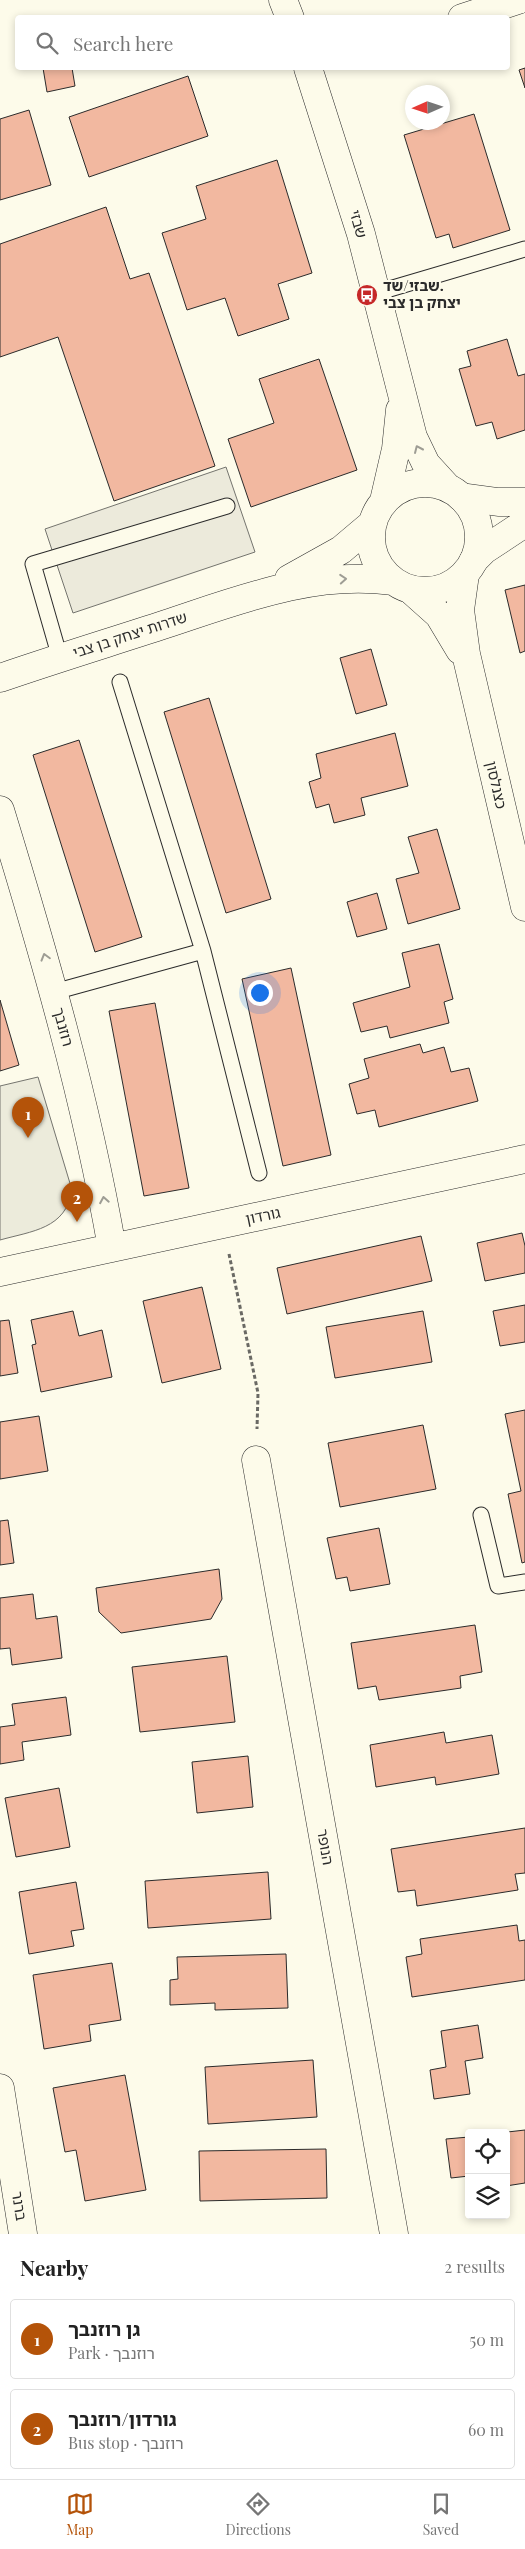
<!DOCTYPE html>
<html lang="en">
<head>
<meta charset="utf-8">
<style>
	:root { --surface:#fff; --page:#f2f2f2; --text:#222; --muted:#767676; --line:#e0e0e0; --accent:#b45309 }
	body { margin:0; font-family:"Playfair Display","Noto Sans Hebrew",serif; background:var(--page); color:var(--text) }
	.controls { position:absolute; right:15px; bottom:15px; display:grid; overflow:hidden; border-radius:5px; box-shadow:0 2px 8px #0003 }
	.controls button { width:45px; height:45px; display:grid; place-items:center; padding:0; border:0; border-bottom:1px solid var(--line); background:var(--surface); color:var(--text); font:25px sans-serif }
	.compass { position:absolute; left:405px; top:85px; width:45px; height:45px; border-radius:50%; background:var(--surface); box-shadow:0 2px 8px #0003; rotate:267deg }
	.you { position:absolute; left:259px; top:992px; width:18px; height:18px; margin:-12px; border:4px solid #fff; border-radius:50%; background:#1a73e8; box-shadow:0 0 0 8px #1a73e833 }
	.badge { display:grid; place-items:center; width:32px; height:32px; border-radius:50%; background:var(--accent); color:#fff; font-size:16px; font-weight:700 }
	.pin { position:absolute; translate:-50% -41px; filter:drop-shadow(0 1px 2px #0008) }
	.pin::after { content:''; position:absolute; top:26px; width:18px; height:15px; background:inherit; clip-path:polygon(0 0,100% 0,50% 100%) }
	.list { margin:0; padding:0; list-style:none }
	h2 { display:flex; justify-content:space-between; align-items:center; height:65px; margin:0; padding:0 20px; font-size:21px }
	h2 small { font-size:16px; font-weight:400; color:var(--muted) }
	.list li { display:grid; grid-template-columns:32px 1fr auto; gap:15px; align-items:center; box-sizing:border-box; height:80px; margin:0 10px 10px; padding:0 10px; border:1px solid var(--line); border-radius:5px }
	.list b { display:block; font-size:19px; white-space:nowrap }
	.list p { margin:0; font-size:16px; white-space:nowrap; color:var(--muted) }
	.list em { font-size:16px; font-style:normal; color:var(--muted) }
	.icon { flex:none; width:28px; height:28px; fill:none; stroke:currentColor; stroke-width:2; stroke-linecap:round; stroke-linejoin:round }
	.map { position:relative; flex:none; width:525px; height:2234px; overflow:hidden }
	.search { position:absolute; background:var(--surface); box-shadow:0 2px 8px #0003; left:15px; right:15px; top:15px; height:55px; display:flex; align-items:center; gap:12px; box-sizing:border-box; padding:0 18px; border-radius:5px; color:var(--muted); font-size:19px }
	.sheet { height:245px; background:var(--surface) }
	nav { display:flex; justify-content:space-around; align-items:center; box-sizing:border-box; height:70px; border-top:1px solid var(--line); background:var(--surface); font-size:14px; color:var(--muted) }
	nav a { display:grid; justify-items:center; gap:2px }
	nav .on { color:var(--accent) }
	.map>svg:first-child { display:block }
	.green { fill:#ecebdb; stroke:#74746e }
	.parking { fill:#eceadb; stroke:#74746e }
	.building { fill:#f2b8a0; stroke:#2b2b2b }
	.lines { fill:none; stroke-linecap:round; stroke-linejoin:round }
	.lane-casing { stroke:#2b2b2b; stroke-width:17 }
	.street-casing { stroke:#2b2b2b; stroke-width:29 }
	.secondary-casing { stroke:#2b2b2b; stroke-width:29 }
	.path { stroke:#6a6964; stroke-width:3; stroke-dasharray:4 2.5; stroke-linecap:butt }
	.lane { stroke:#fdfbea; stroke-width:15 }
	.street { stroke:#fdfbea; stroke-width:28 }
	.secondary { stroke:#fdfbea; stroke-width:28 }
	.oneway { stroke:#9e9d94 }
	.labels { text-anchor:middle; stroke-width:4; stroke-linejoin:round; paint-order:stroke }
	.street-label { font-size:15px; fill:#2b2b2b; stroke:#fdfbea }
	.poi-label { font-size:15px; font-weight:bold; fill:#2b2b2b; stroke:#fdfbea; text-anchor:start }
</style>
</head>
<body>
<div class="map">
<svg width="525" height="2234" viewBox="0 0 525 2234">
	<rect width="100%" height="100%" fill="#fdfbea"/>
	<path class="green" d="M38 1077 72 1190C66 1229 32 1231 0 1240V1086Z"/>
	<path class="parking" d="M226 467 255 552 73 613 45 529Z"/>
	<path class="building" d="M43 68H72L75 86 47 92Z
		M525 68V88L519 70Z
		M188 76 208 136 89 177 69 117Z
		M29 110 51 185 0 200V119Z
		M474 114 510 230 453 248 449 234 436 238 404 135Z
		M277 160 312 273 278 284 289 319 238 336 225 298 187 310 162 233 206 219 196 186Z
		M106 207 130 279 149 273 215 466 114 501 58 337 0 357V244Z
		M507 339 518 376 525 374V430L497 439 492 422 476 426 459 369 471 366 467 351Z
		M319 359 357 470 251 507 228 439 274 423 259 379Z
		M525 585V651L520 653 505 590Z
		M371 649 387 705 356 714 340 658Z
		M209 698 271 899 226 913 164 712Z
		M395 733 408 786 361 798 365 815 334 823 329 804 316 808 309 782 321 778 316 754Z
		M79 740 142 937 95 952 33 755Z
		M437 829 460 909 408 924 396 879 419 873 408 837Z
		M377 893 387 929 357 937 347 902Z
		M439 944 453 999 444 1002 449 1023 390 1038 387 1026 361 1032 353 1003 410 987 402 953Z
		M291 968 331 1155 283 1166 242 979Z
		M0 1000 19 1065 0 1071Z
		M155 1003 189 1188 144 1196 109 1011Z
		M420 1044 423 1053 444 1047 451 1072 469 1068 478 1101 379 1127 375 1110 357 1114 349 1084 369 1078 364 1059Z
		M522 1233 525 1246V1273L485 1281 477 1243Z
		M421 1236 432 1281 287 1314 277 1268Z
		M202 1287 221 1369 162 1383 143 1301Z
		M525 1305V1342L500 1346 493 1311Z
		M73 1311 79 1336 102 1330 112 1377 41 1392 32 1345 36 1344 31 1320Z
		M423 1311 432 1362 335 1378 326 1327Z
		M9 1320 18 1373 0 1376V1321Z
		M525 1410V1562L522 1563 508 1494 521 1491 505 1414Z
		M39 1416 48 1471 0 1479V1422Z
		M423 1425 436 1489 340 1507 328 1443Z
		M8 1520 14 1563 0 1565V1521Z
		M379 1528 390 1584 350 1591 347 1577 336 1579 327 1538Z
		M219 1569 222 1599 211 1619 121 1633 99 1612 96 1588Z
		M33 1594 36 1619 57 1616 62 1658 12 1665 10 1648 0 1649V1598Z
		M475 1625 482 1672 460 1676 461 1688 379 1700 376 1686 358 1689 351 1643Z
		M227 1656 235 1722 140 1732 132 1667Z
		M66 1697 71 1735 22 1742 24 1760 0 1764V1727L15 1725 12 1704Z
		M444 1732 446 1743 492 1735 499 1774 436 1785 435 1777 376 1787 370 1745Z
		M248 1756 253 1807 197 1813 192 1762Z
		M59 1788 70 1847 16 1857 5 1798Z
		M525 1828V1873L515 1874 518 1890 417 1906 415 1890 398 1892 391 1849Z
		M268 1872 271 1919 148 1928 145 1881Z
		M76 1882 84 1929 71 1931 74 1946 29 1954 19 1892Z
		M517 1925 519 1941 525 1940V1980L412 1997 406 1957 422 1954 420 1939Z
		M286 1954 288 2008 215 2010V2003L170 2005V1980L178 1979 177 1957Z
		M112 1963 121 2020 89 2025 91 2041 44 2049 33 1975Z
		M478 2025 483 2058 465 2061 470 2094 434 2099 430 2070 446 2067 441 2031Z
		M313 2060 317 2117 208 2124 205 2067Z
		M125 2075 146 2190 85 2201 76 2150 65 2152 53 2088Z
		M525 2130V2183L506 2186V2133H499Z
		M469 2137V2176L451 2178 446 2139Z
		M326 2149 327 2198 200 2201 199 2151Z"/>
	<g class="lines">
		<g class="lane-casing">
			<path id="lane" d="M376 293 525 249
				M60 658 33 564 227 506
				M120 682 203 951 259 1173
				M54 992 203 951
				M481 1515 498 1586 525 1582"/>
		</g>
		<g class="street-casing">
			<path id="street" d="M462 18 518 0
				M461 497 498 502H525
				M474 560 484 550 525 523
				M465 574 460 610 466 654 525 907
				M411 590 439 615 460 650
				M0 810C44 954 86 1099 112 1248
				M0 1272 525 1159
				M256 1460 394 2234
				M0 2088 23 2234"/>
		</g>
		<g class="secondary-casing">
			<path id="secondary" d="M283 0 290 18
				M308 68 361 234 413 437 426 464 447 487
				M371 537a54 54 0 1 1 108 0a54 54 0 1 1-108 0Z
				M384 501 396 449 400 410
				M289 579 341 550 373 523
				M0 678C55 659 111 642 166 624 239 600 314 570 392 581"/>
		</g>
		<path class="path" d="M229 1254 258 1393 257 1429"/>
		<use href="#lane" class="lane"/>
		<use href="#street" class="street"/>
		<use href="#secondary" class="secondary"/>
	</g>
	<defs><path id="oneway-chevron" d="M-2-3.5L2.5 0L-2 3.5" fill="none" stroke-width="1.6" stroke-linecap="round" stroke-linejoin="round" transform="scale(1.25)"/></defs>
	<g class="oneway">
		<use href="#oneway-chevron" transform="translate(418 449) rotate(-114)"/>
		<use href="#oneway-chevron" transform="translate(343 579) rotate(-4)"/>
		<use href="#oneway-chevron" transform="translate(45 957) rotate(-106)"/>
		<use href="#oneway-chevron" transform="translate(104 1200) rotate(-100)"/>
	</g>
	<defs>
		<g id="bus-disc" transform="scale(1.125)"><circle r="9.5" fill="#c62828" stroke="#fdfbea"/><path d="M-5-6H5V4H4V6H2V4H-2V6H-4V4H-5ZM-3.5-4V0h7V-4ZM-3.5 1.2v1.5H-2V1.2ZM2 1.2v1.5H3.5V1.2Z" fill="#fff"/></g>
	</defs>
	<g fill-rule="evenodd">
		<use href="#bus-disc" x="367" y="295"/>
	</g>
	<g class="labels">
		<g class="street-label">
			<text transform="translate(358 224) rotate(74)" y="5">שבזי</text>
			<text transform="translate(130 635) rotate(-18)" y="5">שדרות יצחק בן צבי</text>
			<text transform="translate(496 785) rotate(77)" y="5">כצנלסון</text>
			<text transform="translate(63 1027) rotate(75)" y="5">רוזנבך</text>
			<text transform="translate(263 1216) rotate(-12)" y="5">גורדון</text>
			<text transform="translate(325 1847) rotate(80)" y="5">הנופר</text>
			<text transform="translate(19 2206) rotate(81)" y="5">ברנר</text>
		</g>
		<g class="poi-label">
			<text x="383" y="291">שבזי/שד.<tspan x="383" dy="17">יצחק בן צבי</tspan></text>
		</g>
	</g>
</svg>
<div class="controls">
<button><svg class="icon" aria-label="locate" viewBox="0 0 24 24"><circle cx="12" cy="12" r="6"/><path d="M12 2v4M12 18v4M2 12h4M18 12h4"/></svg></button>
<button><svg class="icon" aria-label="layers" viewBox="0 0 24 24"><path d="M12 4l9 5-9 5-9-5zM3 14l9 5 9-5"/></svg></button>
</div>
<svg class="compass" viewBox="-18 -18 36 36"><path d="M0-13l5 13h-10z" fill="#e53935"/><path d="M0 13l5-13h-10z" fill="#767676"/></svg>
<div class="you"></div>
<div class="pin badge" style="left:28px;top:1138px">1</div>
<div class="pin badge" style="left:77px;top:1222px">2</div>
<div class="search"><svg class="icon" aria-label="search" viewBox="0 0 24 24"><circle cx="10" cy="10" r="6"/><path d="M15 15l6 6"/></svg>Search here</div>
</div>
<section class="sheet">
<h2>Nearby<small>2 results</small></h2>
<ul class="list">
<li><span class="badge">1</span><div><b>גן רוזנבך</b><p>Park · רוזנבך</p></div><em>50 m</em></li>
<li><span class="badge">2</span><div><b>גורדון/רוזנבך</b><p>Bus stop · רוזנבך</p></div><em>60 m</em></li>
</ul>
</section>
<nav>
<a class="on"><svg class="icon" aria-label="map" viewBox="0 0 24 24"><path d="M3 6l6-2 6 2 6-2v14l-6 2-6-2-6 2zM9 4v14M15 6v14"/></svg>Map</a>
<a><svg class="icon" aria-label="directions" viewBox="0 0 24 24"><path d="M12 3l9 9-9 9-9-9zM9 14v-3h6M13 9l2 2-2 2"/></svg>Directions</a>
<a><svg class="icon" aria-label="saved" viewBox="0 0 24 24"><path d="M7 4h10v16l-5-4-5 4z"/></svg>Saved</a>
</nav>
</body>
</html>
